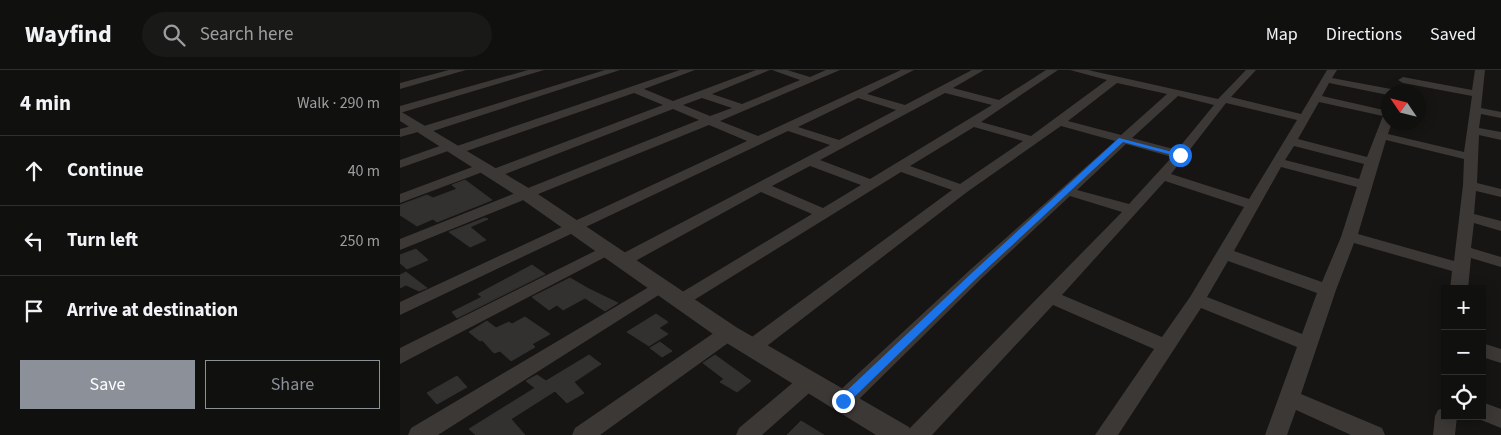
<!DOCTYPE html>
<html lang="en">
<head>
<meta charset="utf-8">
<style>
	:root { --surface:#10100f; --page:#191918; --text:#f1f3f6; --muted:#9c9d9e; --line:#30302f; --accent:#8c9099 }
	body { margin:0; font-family:"Source Sans 3",sans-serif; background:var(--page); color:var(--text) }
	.controls { position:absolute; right:15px; bottom:15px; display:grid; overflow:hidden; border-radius:0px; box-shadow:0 2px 12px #0003 }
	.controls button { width:45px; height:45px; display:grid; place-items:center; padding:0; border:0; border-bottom:1px solid var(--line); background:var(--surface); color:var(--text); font:25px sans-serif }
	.compass { position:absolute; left:981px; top:15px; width:45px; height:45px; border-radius:50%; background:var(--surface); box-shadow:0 2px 12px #0003; rotate:305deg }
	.stop { position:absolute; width:15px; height:15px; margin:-11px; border:4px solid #1a73e8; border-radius:50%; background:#fff }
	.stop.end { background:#1a73e8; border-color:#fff; box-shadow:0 1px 5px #0008 }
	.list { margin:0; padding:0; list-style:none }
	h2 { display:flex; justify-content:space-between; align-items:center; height:65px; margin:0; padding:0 20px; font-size:21px }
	h2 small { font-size:16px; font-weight:400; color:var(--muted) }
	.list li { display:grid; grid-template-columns:32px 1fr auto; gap:15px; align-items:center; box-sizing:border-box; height:70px; padding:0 20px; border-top:1px solid var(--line) }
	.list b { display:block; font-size:19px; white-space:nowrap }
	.list em { font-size:16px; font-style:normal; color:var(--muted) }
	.actions { display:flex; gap:10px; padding:15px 20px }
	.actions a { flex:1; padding:11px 0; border:1px solid var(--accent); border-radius:0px; text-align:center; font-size:18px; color:var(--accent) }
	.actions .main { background:var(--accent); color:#fff }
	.icon { flex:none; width:28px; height:28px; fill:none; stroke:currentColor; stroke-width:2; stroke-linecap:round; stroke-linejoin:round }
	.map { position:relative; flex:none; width:1101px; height:365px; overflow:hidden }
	header { display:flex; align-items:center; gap:30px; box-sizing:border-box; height:70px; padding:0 25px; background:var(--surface); border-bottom:1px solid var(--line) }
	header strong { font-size:24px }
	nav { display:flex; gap:28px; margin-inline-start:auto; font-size:18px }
	.search { width:350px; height:45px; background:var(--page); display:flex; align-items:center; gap:12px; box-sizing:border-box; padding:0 18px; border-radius:28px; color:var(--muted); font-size:19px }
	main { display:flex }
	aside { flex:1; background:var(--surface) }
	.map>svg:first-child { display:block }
	.building { fill:#323130; stroke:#32312f }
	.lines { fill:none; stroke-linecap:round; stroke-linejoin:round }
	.minor { fill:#3b3836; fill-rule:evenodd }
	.tertiary { fill:#3b3836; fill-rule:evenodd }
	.route { fill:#1a73e8 }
</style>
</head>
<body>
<header>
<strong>Wayfind</strong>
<div class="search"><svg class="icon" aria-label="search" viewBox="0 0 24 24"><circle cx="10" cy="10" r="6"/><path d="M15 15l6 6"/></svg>Search here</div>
<nav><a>Map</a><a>Directions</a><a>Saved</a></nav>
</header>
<main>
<aside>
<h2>4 min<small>Walk · 290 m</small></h2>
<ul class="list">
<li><svg class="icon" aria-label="ahead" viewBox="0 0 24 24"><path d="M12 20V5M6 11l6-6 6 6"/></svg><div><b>Continue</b></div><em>40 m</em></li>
<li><svg class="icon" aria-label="left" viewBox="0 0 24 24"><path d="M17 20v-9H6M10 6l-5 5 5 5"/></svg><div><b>Turn left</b></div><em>250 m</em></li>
<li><svg class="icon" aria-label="arrive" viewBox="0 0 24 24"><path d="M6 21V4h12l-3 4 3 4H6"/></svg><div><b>Arrive at destination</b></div></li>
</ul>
<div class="actions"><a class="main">Save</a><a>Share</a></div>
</aside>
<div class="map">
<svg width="1101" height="365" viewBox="0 0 1101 365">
	<rect width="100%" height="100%" fill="#161514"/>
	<path class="building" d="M65 110 92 130 37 152 33 149 17 156 0 145V135L27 125 33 128 57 119 52 115Z
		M85 148 88 149 70 157 86 170 70 177 49 162Z
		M16 179 28 190 7 199 0 193V185Z
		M132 195 145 204 57 248 52 242 82 227 78 224Z
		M6 202 27 218 19 221 6 215 0 218V205Z
		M170 208 189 219 218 233 205 241 185 228 163 240 157 235 149 240 132 227Z
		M256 244 268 252 259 258 268 264 249 276 227 262Z
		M125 247 150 264 132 274 135 277 111 291 100 281 94 283 82 270 80 271 69 262 87 251 96 258 109 252 112 254Z
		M260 272 272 281 262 287 250 278Z
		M189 285 201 294 174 312 184 323 167 333 155 321 111 349 125 365H76L69 359 135 318 126 311 137 305 146 311Z
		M315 285 351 311 337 322 320 312 324 309 303 293Z
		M57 306 67 317 37 334 27 323Z
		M401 351 424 365H387Z"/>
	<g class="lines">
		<path class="minor" d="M49 0H66L0 19V13Z
			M128 0H144L0 43V36Z
			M205 0H220L27 63 18 62 0 67V59L19 54 24 56Z
			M280 0H295L244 19 273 31 356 0H370L312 24 342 34 400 10 372 0H387L410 7 426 0H440L320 51 358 66 501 0H514L467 24 505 35 572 0H584L553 18 599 30 646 0H658L581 52 631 66 707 10 670 0H688L818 29 846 0H856L831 27 901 44 927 0H937L932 8 991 19 996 22H988V25L929 13 922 26 988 41V52H992L988 64 1064 82 1072 26 1003 13 998 10 1003 7 1072 20 1075 0H1085L1081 38 1101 42V48L1081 44 1079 58 1101 62V70L1079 65 1077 113 1101 119V127L1076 121 1074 144 1101 151V161L1074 153 1071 178 1101 187V197L1071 188 1068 219H1050L1052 201 954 173 936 220 901 324 982 358 985 365H951L896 340 887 365H865L897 277 801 238 718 365H695L754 279 653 235 532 365H507L510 358 722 142 670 126 583 207 451 337 443 340 435 337 432 331 435 325 571 199 715 71 661 56 567 122 359 282 352 284 345 282 342 277 345 272 552 120 501 102 286 235H274L271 231 274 227 412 144 361 122 228 195H216L214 191 216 187 430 75 388 61 0 245V232L347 71 309 55 0 180V169L299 50 273 39 98 107H88L86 104 88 101 263 35 234 23 61 83 57 84 51 80 0 98V90L51 72 57 76ZM717 13 767 24 721 65 668 51ZM545 23 592 35 470 109 420 90ZM778 26 814 35 777 80 732 68ZM302 28 332 38 310 46 283 35ZM458 28 496 40 439 70 398 57ZM919 32 983 46 967 87 898 69ZM826 33 897 50 849 129 771 104ZM574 57 623 71 560 114 510 96ZM986 70 1064 89 1063 115 1054 191 958 164ZM726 74 772 87 729 134 677 120ZM894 76 964 94 959 109 885 90ZM410 96 461 115 423 138 372 116ZM881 97 957 117 941 167 922 212 834 181ZM765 111 844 137 790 227 762 267 662 225ZM828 191 917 223 902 264 807 227Z
			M83 93 88 94 90 97 88 100 0 133V124Z
			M207 175 215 180 213 183 0 294V278Z
			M259 211 265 213 268 217 265 221 38 365H8L11 358Z
			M328 256 335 258 338 263 335 268 200 365H172L175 358 321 258Z
			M1082 273 1101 279V293L1082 287Z
			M409 303 416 305 419 311 416 317 362 365H336L339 358 402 305Z
			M1082 332 1101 339V358L1074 347 1082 346Z
			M1045 337V346H1057L1055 365H1033L1035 346 1038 340Z"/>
		<path class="tertiary" d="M0 41 132 120 336 257 509 357 513 365H476L320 269 120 128 0 51Z"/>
	</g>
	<path class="route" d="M719 68 784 85 780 87 723 72 580 205 447 334H439V328L574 201Z"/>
</svg>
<div class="controls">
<button>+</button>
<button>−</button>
<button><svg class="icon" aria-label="locate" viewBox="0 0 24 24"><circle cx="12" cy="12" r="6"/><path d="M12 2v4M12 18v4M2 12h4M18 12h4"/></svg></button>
</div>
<svg class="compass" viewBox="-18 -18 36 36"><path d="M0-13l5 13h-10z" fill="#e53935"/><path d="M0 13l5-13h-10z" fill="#9c9d9e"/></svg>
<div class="stop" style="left:780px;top:85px"></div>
<div class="stop end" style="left:443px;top:331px"></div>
</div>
</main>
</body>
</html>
